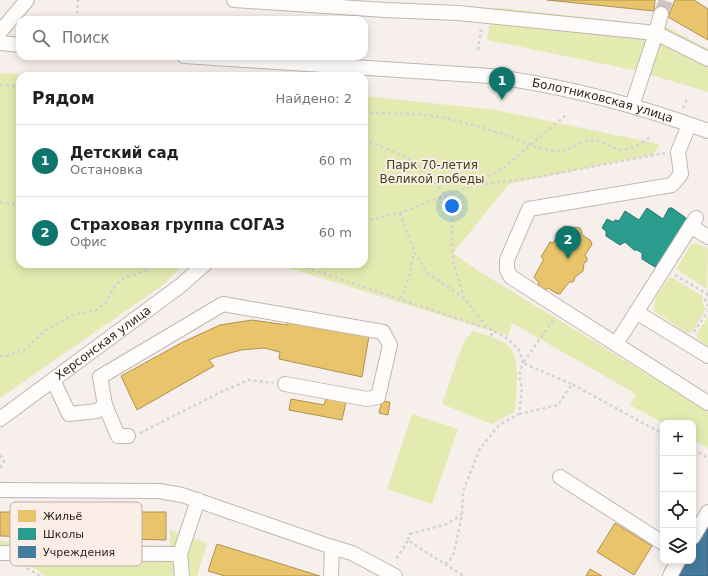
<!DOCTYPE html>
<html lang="ru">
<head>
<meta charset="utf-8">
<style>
	:root { --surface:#fff; --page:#f2f2f2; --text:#202124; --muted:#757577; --line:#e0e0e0; --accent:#0f766e }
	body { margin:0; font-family:"DejaVu Sans",sans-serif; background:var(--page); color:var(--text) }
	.controls { position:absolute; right:12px; bottom:12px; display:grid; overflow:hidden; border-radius:8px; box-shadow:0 2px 10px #0003 }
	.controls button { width:36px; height:36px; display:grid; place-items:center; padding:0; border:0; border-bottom:1px solid var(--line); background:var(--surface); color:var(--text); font:20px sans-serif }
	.you { position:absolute; left:452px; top:206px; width:14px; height:14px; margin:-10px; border:3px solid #fff; border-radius:50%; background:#1a73e8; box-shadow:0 0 0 6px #1a73e833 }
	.badge { display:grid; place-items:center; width:26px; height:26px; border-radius:50%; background:var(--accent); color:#fff; font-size:13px; font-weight:700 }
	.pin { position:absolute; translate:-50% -33px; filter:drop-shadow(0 1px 2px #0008) }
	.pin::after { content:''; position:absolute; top:21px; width:14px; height:12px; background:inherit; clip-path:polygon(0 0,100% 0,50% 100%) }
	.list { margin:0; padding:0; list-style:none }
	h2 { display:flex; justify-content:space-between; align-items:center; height:52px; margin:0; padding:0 16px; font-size:17px }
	h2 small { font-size:13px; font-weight:400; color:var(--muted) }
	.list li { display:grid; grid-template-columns:26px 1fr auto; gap:12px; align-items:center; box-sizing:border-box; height:72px; padding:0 16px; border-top:1px solid var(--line) }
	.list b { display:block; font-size:15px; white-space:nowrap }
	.list p { margin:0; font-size:13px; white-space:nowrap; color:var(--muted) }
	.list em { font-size:13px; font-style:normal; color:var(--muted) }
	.icon { flex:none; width:22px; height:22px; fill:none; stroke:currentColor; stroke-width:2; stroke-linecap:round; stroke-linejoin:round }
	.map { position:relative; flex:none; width:708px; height:576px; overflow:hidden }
	.search { position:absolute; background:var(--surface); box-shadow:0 2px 10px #0003; left:16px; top:16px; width:352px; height:44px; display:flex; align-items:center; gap:10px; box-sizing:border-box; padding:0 14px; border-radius:12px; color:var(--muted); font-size:15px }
	.panel { position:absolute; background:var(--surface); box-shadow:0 2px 10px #0003; left:16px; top:72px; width:352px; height:196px; border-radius:12px }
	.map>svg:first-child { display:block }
	.green { fill:#e4ebb1 }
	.homes { fill:#e9c46a; stroke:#b09251 }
	.schools { fill:#2a9d8f; stroke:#2a776b }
	.public { fill:#457b9d; stroke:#3d5f75 }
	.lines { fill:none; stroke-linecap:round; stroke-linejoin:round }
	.minor-tunnel { stroke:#cdc5c1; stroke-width:14; stroke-dasharray:14 7; stroke-linecap:butt }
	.minor-casing { stroke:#c0b7b2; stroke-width:16 }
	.path { stroke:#d5d2d1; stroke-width:2.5; stroke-dasharray:3 3; stroke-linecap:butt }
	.minor { stroke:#fefdfc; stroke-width:14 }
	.labels { text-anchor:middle; stroke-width:4; stroke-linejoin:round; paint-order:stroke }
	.street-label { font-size:12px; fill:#2a1e18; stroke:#fbeee7 }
	.park-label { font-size:12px; fill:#3d441a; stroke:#fbeee7 }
	.key { fill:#fbeee7; stroke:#bcb0a9; stroke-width:1 }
	.key-label { font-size:11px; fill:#2a1e18 }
</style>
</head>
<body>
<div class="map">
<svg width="708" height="576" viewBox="0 0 708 576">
	<rect width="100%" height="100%" fill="#f6efeb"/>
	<path class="green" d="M493 7 665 26 708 49V92L638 71 487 40Z
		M0 73 45 76H20V264H184L163 285 0 398Z
		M364 96 496 110 659 144 654 154 509 184 453 253 480 272 708 411V448L693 440V423H663L630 405 636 394 512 323 508 336 276 264H364Z
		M695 243 708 248 707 289 676 269 691 245Z
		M669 278H673L702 296 703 305 706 309 692 332 687 333 655 312C650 301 663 288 669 278Z
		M708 317V346L698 339 696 335Z
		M473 331C484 334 506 340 512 350 520 366 516 394 515 412L492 424 442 404 464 341Z
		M412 414 458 429 432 504 387 489Z
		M170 530 207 543 197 576H45L11 550 0 549V541L170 546Z"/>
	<path class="homes" d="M547 0H655L654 11Z
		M675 0H694L708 9V40L668 17Z
		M565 226 572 228 575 227 580 228 582 232V235L590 240 592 243 591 246 585 255 587 258V261L584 263 583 271 575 277 574 281 572 282H569L560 294 556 293 548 288 545 290 541 289 538 286 539 283 534 277 544 259 541 257 550 242 553 243 563 227Z
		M252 320 287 325 288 321 369 336 362 377 279 359 280 352 264 348 241 350 216 357 209 360 214 366 137 410 121 376 183 342 220 325Z
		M326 398 346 402 342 420 289 410 291 399 324 405Z
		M382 401 390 402 388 415 379 413Z
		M0 512H166V540L0 536Z
		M615 523 652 546 634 575 597 552Z
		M217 544 320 576H225L208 571Z
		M590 569 602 576H586Z"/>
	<path class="schools" d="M647 208 663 219 669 208H672L686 218 687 221 657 267H655L642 259V253L637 250H634L625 242 620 245 606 236V231L602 228 607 219 613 222 615 220 619 221 625 211 639 220Z"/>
	<path class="public" d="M708 524V576H676L685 561H693V548Z"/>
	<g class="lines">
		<path class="minor-tunnel" d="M661 14 666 0"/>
		<g class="minor-casing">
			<g id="minor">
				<path d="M234 0 385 10 458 13 656 33 661 14"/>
				<path d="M0 32 27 0"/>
				<path d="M0 43 20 45"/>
				<path id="s1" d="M184 56 490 76C565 86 637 105 708 131"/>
				<path d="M632 106 656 33 708 59"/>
				<path d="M689 125 678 152 681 174 672 185 529 209 507 260V270L511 277 708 403"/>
				<path d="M691 226 708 237"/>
				<path d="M636 312 708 356"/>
				<path d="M616 344 696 218"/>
				<path d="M53 380 69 414 97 411 105 405"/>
				<path id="s2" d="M0 419 180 286 205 264"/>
				<path d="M128 436H118L105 405 100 377 223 304 383 332 390 345 378 397 367 399 285 384"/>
				<path d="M560 477 663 543"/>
				<path d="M0 490 159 491 182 495 332 547 331 576"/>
				<path d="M693 537 708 512"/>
				<path d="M332 547 352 553 395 576"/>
				<path d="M0 553 180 554"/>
				<path d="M182 576 180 554 198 500"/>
				<path d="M670 576 678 561"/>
			</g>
		</g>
		<path class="path" d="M77 20 78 0
			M478 50 481 29
			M0 85 20 86
			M683 108 688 97
			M364 113C392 113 422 113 449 119 465 122 481 127 496 132 516 137 535 150 557 151 570 152 579 141 591 140 601 140 608 146 617 149 629 152 641 143 651 137
			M364 139 410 159 430 176 445 195 452 216 453 262 464 298 488 328 508 339 519 350 523 363 519 376 522 388 519 414 499 425 480 449 463 491 462 515 454 553 450 560 445 564 418 547 408 540 398 557 394 559
			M473 185 532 178 665 153
			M0 202 20 205
			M400 213 414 251 427 273 464 298
			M364 221 400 213 473 185 506 166 566 115
			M295 264 486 328
			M675 275 707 294
			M708 293 705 300 708 306
			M401 299 410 274 414 252
			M553 320 523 363 572 384
			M694 332 708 311
			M491 336 493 331
			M0 356H6L24 350 46 330 72 315 96 310 106 302 116 284 124 278 145 271 152 264
			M519 414 558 405 572 384 663 434
			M140 433 221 392 249 380 273 383
			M693 450 708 458
			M0 455 4 462 0 468
			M408 540 410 534 447 524 461 515
			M445 564 464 576
			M27 568 40 576"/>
		<use href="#minor" class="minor"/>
	</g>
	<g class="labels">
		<g class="street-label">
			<text dy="4" stroke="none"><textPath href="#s1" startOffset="422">Болотниковская улица</textPath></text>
			<text dy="4" stroke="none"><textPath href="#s2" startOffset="128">Херсонская улица</textPath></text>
		</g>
		<g class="park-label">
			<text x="432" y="169">Парк 70-летия<tspan x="432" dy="14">Великой победы</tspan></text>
		</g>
	</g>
	<rect x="10" y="502" width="132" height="64" rx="6" class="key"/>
	<rect x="18" y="510" width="18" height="12" fill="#e9c46a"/>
	<rect x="18" y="528" width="18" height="12" fill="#2a9d8f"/>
	<rect x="18" y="546" width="18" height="12" fill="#457b9d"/>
	<g class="key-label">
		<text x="43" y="520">Жильё</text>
		<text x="43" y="538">Школы</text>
		<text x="43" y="556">Учреждения</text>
	</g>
</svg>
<div class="controls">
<button>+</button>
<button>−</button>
<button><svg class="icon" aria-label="locate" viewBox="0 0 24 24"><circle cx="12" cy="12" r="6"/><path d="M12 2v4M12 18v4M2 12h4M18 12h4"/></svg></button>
<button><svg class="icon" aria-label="layers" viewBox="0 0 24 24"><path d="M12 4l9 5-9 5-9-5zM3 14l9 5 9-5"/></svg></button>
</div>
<div class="you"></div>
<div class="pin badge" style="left:502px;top:100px">1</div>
<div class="pin badge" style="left:568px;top:259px">2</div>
<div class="search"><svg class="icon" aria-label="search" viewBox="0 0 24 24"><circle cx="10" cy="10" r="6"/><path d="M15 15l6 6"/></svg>Поиск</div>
<section class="panel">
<h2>Рядом<small>Найдено: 2</small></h2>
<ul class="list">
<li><span class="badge">1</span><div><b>Детский сад</b><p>Остановка</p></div><em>60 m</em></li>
<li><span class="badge">2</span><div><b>Страховая группа СОГАЗ</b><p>Офис</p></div><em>60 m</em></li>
</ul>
</section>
</div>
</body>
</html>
